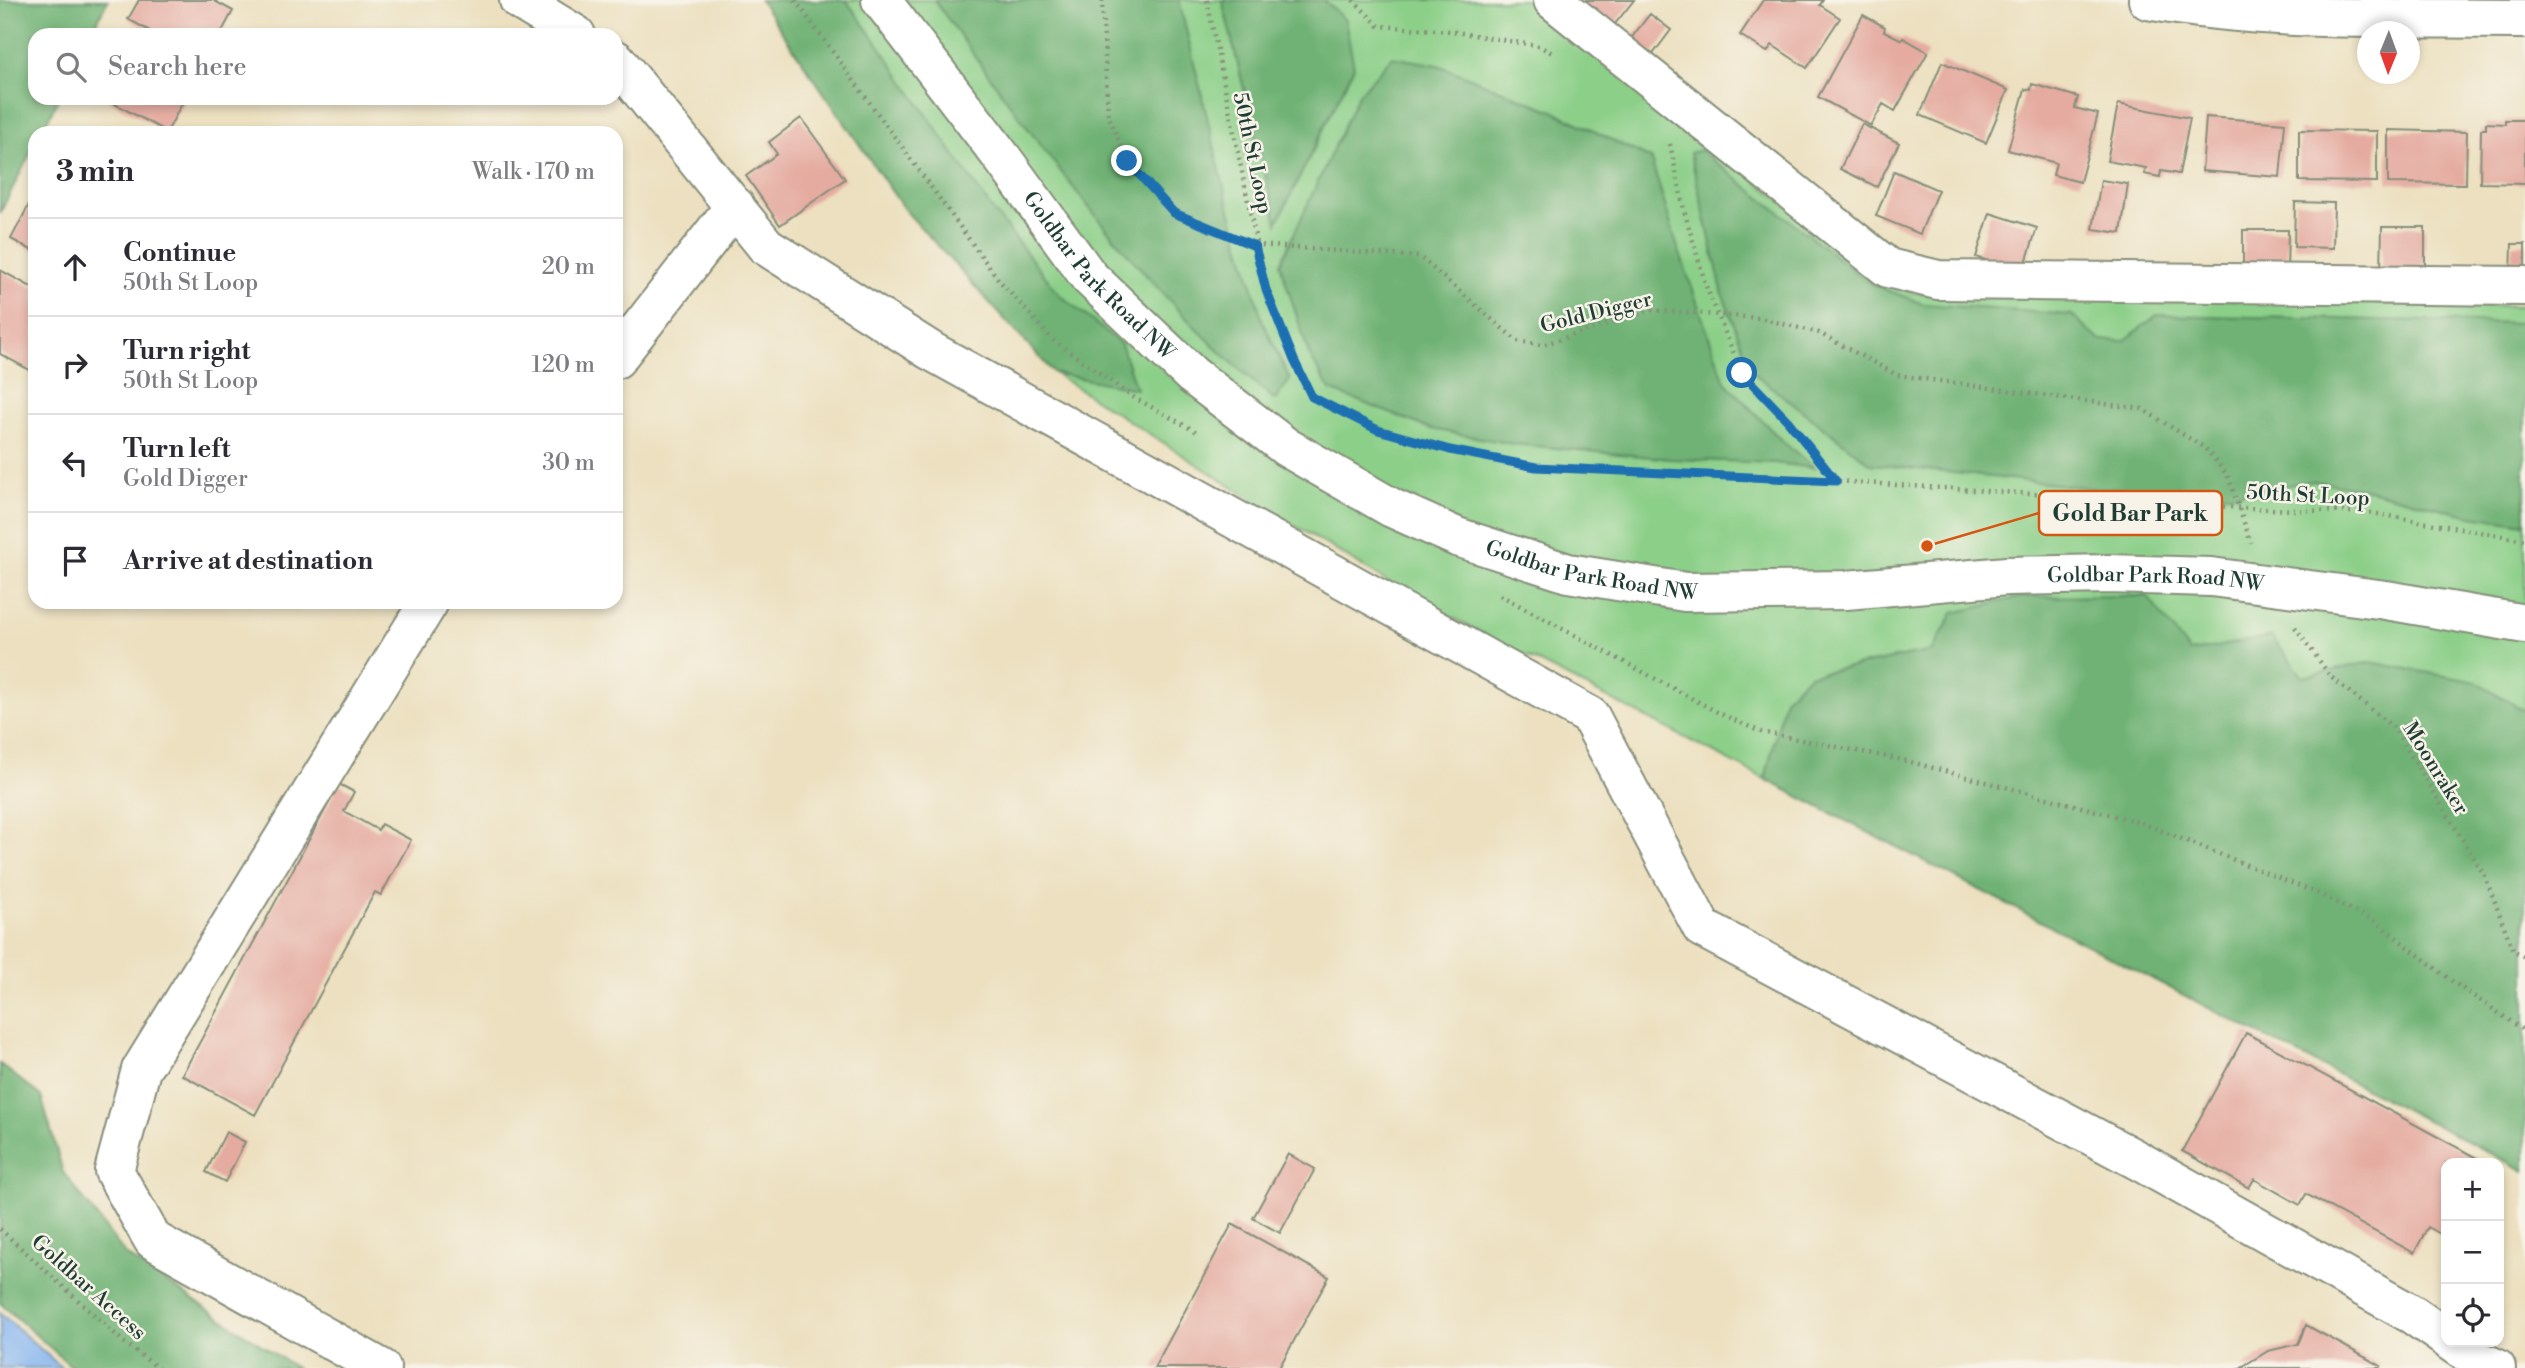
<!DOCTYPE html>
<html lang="en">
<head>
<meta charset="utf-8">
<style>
	:root { --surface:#fff; --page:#f2f2f3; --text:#2b2b33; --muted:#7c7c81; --line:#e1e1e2 }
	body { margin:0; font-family:"Libre Bodoni",serif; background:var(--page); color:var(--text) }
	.controls { position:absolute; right:21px; bottom:21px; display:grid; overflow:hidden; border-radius:14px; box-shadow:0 4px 10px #0003 }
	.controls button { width:63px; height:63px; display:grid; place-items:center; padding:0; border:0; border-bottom:2px solid var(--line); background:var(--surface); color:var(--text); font:35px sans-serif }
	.compass { position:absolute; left:2357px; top:21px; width:63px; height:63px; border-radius:50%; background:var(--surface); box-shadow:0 4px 10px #0003; rotate:181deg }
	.stop { position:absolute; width:21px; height:21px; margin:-16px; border:5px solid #1f6fb2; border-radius:50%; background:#fff }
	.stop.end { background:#1f6fb2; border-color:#fff; box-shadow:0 2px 7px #0008 }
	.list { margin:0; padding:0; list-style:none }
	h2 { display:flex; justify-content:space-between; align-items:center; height:91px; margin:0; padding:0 28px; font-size:30px }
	h2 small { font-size:23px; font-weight:400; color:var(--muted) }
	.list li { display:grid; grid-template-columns:46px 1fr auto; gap:21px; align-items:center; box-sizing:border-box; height:98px; padding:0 28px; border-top:2px solid var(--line) }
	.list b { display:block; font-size:26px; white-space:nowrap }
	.list p { margin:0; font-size:23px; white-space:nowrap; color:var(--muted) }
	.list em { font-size:23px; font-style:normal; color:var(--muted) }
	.icon { flex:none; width:38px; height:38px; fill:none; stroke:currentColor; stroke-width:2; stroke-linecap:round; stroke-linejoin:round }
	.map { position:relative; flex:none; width:2525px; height:1368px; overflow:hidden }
	.search { position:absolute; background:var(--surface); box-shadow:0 4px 10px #0003; left:28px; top:28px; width:595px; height:77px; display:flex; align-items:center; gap:18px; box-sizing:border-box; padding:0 24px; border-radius:21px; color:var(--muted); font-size:26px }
	.panel { position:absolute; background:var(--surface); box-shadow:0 4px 10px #0003; left:28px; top:126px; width:595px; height:483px; border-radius:21px }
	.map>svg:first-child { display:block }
	.green { fill:#8bcf88; stroke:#55865e; stroke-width:2 }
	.forest { fill:#70b274; stroke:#487854; stroke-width:2 }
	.water { fill:#86b5f1; stroke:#527992; stroke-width:2 }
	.building { fill:#e5aba0 }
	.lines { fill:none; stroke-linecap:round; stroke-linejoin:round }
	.minor-casing { stroke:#868e7a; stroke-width:42 }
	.path { stroke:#868e7a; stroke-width:4.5; stroke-dasharray:2 5; stroke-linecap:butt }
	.minor { stroke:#fff; stroke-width:38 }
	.route { stroke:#1f6fb2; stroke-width:9 }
	.labels { text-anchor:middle; stroke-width:5; stroke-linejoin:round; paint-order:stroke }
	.street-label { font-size:21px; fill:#1f3d34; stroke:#f7f3e8 }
	.leader { fill:none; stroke:#d45610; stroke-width:2.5 }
	.callout-dot { fill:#d45610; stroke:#f7f3e8; stroke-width:2.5 }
	.callout { fill:#f7f3e8; stroke:#d45610; stroke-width:2.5 }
	.callout-label { font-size:23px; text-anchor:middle; font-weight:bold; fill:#1f3d34 }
</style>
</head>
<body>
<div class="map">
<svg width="2525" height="1368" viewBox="0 0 2525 1368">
	<rect width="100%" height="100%" fill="#f7f3e8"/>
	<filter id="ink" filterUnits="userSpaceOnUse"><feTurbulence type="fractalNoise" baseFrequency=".0143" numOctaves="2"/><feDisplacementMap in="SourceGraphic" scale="14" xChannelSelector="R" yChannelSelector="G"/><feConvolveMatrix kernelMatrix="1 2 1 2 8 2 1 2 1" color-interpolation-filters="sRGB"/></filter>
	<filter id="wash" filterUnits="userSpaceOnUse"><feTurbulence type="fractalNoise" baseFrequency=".00686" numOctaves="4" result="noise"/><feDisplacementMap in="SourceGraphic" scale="28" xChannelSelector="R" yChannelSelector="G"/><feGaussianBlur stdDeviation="1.57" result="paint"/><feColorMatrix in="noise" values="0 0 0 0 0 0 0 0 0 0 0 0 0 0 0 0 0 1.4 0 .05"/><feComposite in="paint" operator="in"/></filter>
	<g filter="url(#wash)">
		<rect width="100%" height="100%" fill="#ece0c0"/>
		<path class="green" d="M760 0H1529L1883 282 1913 293 2525 306V1171L1414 598 1242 493 1054 373 904 209Z"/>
		<path class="forest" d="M0 0H108L90 35H35V98H59L41 133H35V144L0 213Z
			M760 0H846L876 41 991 208 1060 295 1121 344 1136 389 1054 373 904 209Z
			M934 0H1179L1226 196 1263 322 1290 380 1275 400C1140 290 1036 140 934 0Z
			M1222 0H1324L1345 20 1354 67 1277 223Z
			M1392 57 1438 65 1553 111 1651 159 1677 245 1725 382 1784 443 1815 468 1775 463 1671 459 1513 444 1431 429 1330 390 1309 354 1280 264 1358 95Z
			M1700 150 1871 284 1924 304 2072 315 2099 340 2124 341 2157 315 2525 323V524L2471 516 2369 490 2314 481 2229 494 2092 488 1871 464 1752 372 1723 295 1690 153Z
			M2147 596 2190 652 2271 636 2303 677 2370 662 2477 682 2525 711V1171L1765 779 1785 698 1809 675 1932 651 1953 613 2021 597Z
			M0 1064 41 1096 63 1172 126 1255 296 1368H73L0 1303Z"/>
		<path class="water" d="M0 1313 62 1368H0Z"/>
		<g id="blocks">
			<path class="building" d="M139 0H213L233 11 220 35H157L128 19Z
				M1575 0H1634L1607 34Z
				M1763 0H1823L1820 5 1840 18 1807 68 1772 45 1767 52 1740 35Z
				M1650 14 1671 30 1647 62 1625 46Z
				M1863 15 1885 27 1884 31 1902 40 1903 38 1928 52 1895 111 1883 104 1871 126 1818 97Z
				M1942 62 2008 90 1986 143 1920 115Z
				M2032 84 2078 97 2075 108 2098 114 2080 182 2053 175 2056 163 2008 150 2025 89 2031 90Z
				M104 98H185L167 132Z
				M2118 104 2190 118 2179 174 2161 171 2160 177 2144 174 2146 168 2107 161Z
				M2206 117 2285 123 2280 177 2202 171Z
				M801 118 845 179 780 225 746 176 777 154 769 142Z
				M2505 120H2525V184L2480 183 2481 129H2486V123L2505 124Z
				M1862 124 1899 143 1877 187 1840 169Z
				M2299 130 2377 131V182L2299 181Z
				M2388 130 2467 132 2466 184 2388 183Z
				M1894 171 1938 190 1920 234 1876 216Z
				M2101 180 2128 184 2121 233 2093 229Z
				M35 193V252L11 239Z
				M2295 202 2334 203 2333 248 2294 247Z
				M1990 213 2037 228 2023 272 1976 257Z
				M2382 227H2425V272H2381Z
				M2243 230H2288L2287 273H2243Z
				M2512 244H2525V278H2511Z
				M0 270 35 289V373L0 354Z
				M339 784 354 792 344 811 378 830 381 824 411 840 381 895 375 892 255 1115 182 1075Z
				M2246 1033 2486 1163H2446V1237L2428 1227 2414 1253 2306 1194 2300 1205 2254 1179 2249 1188 2182 1151Z
				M226 1132 245 1142 225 1182 206 1172Z
				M1288 1154 1315 1169 1280 1233 1253 1218Z
				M1232 1224 1329 1277 1279 1368H1154Z
				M2306 1325 2381 1366 2379 1368H2240L2268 1351 2298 1344Z"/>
		</g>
	</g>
	<g filter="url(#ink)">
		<use href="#blocks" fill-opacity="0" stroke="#868e7a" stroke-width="2"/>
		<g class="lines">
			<g class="minor-casing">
				<g id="minor">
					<path d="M519 0 576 35"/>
					<path id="s1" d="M881 0 1003 159 1089 277 1192 375 1286 447 1392 508 1457 537 1568 573 1685 592 1846 590 2007 576 2109 574 2211 577 2386 600 2525 624"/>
					<path d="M1553 0 1888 268 1938 280 2525 286"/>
					<path d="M2148 0C2272 23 2399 17 2525 19"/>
					<path d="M616 60 766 246 931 351 1590 716 1702 928 2139 1161 2413 1315 2446 1338"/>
					<path d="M616 359 735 206"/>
					<path d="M2451 1342 2477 1360 2496 1368"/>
					<path d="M381 1368 153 1240 114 1171 141 1070 429 602"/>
				</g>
			</g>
			<path class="path" d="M795 0 998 279 1053 340 1133 397 1197 432
				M1102 0 1108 114 1127 161 1174 213 1256 245 1420 257 1517 341 1542 345 1651 310 1760 318 1819 333 1897 375 2142 409 2205 448 2228 476 2251 543
				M1207 0 1266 290 1294 360 1312 397 1378 430 1450 450 1536 467 1836 481 2245 508 2372 513 2525 540
				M1353 0 1379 26 1450 31 1539 46 1552 53
				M1670 144 1685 214 1707 289 1742 373 1788 420 1835 481
				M1500 595 1719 713 1761 732 1903 760 2142 823 2319 894 2376 922 2456 984 2525 1031
				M2295 627 2331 677 2394 728 2485 876 2513 950 2525 957
				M0 1229 125 1343 158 1368"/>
			<use href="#minor" class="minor"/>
		</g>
	</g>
	<g class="lines" filter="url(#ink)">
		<path class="route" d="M1127 161 1174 213 1255 246 1266 290 1294 360 1312 397 1378 430 1450 450 1536 467 1836 481 1788 421 1742 373"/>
	</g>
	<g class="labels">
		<g class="street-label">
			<text transform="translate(1253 153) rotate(78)" y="7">50th St Loop</text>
			<text dy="7" stroke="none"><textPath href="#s1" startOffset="352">Goldbar Park Road NW</textPath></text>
			<text transform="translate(1596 312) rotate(-14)" y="7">Gold Digger</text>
			<text transform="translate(2308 495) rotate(3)" y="7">50th St Loop</text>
			<text dy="7" stroke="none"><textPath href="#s1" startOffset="940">Goldbar Park Road NW</textPath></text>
			<text dy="7" stroke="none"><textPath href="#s1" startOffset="1507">Goldbar Park Road NW</textPath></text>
			<text transform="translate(2436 768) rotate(58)" y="7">Moonraker</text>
			<text transform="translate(89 1287) rotate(42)" y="7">Goldbar Access</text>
		</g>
	</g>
	<path class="leader" d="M1927 546L2039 513"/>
	<circle class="callout-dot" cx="1927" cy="546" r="7"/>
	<rect class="callout" x="2039" y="491" width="183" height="44" rx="7"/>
	<g class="callout-label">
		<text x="2130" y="521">Gold Bar Park</text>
	</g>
</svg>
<div class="controls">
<button>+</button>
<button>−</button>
<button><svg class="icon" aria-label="locate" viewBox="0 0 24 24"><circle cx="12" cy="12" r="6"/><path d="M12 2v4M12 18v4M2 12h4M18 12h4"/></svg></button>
</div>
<svg class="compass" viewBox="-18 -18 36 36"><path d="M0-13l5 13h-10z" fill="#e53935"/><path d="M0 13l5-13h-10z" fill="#7c7c81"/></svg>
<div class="stop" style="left:1742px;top:373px"></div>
<div class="stop end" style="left:1127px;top:161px"></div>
<div class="search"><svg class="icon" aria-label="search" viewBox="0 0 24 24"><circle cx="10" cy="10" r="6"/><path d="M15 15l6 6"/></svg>Search here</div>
<section class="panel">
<h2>3 min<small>Walk · 170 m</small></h2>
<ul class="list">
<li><svg class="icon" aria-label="ahead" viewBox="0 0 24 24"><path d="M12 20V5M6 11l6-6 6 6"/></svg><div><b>Continue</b><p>50th St Loop</p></div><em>20 m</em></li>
<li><svg class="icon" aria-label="right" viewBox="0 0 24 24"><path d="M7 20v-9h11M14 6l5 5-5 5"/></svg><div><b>Turn right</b><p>50th St Loop</p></div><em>120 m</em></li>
<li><svg class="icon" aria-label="left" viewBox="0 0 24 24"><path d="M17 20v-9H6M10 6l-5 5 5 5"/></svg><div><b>Turn left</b><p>Gold Digger</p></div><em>30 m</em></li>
<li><svg class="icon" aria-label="arrive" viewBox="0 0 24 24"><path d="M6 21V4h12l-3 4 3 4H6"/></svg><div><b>Arrive at destination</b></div></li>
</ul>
</section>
</div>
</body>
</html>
